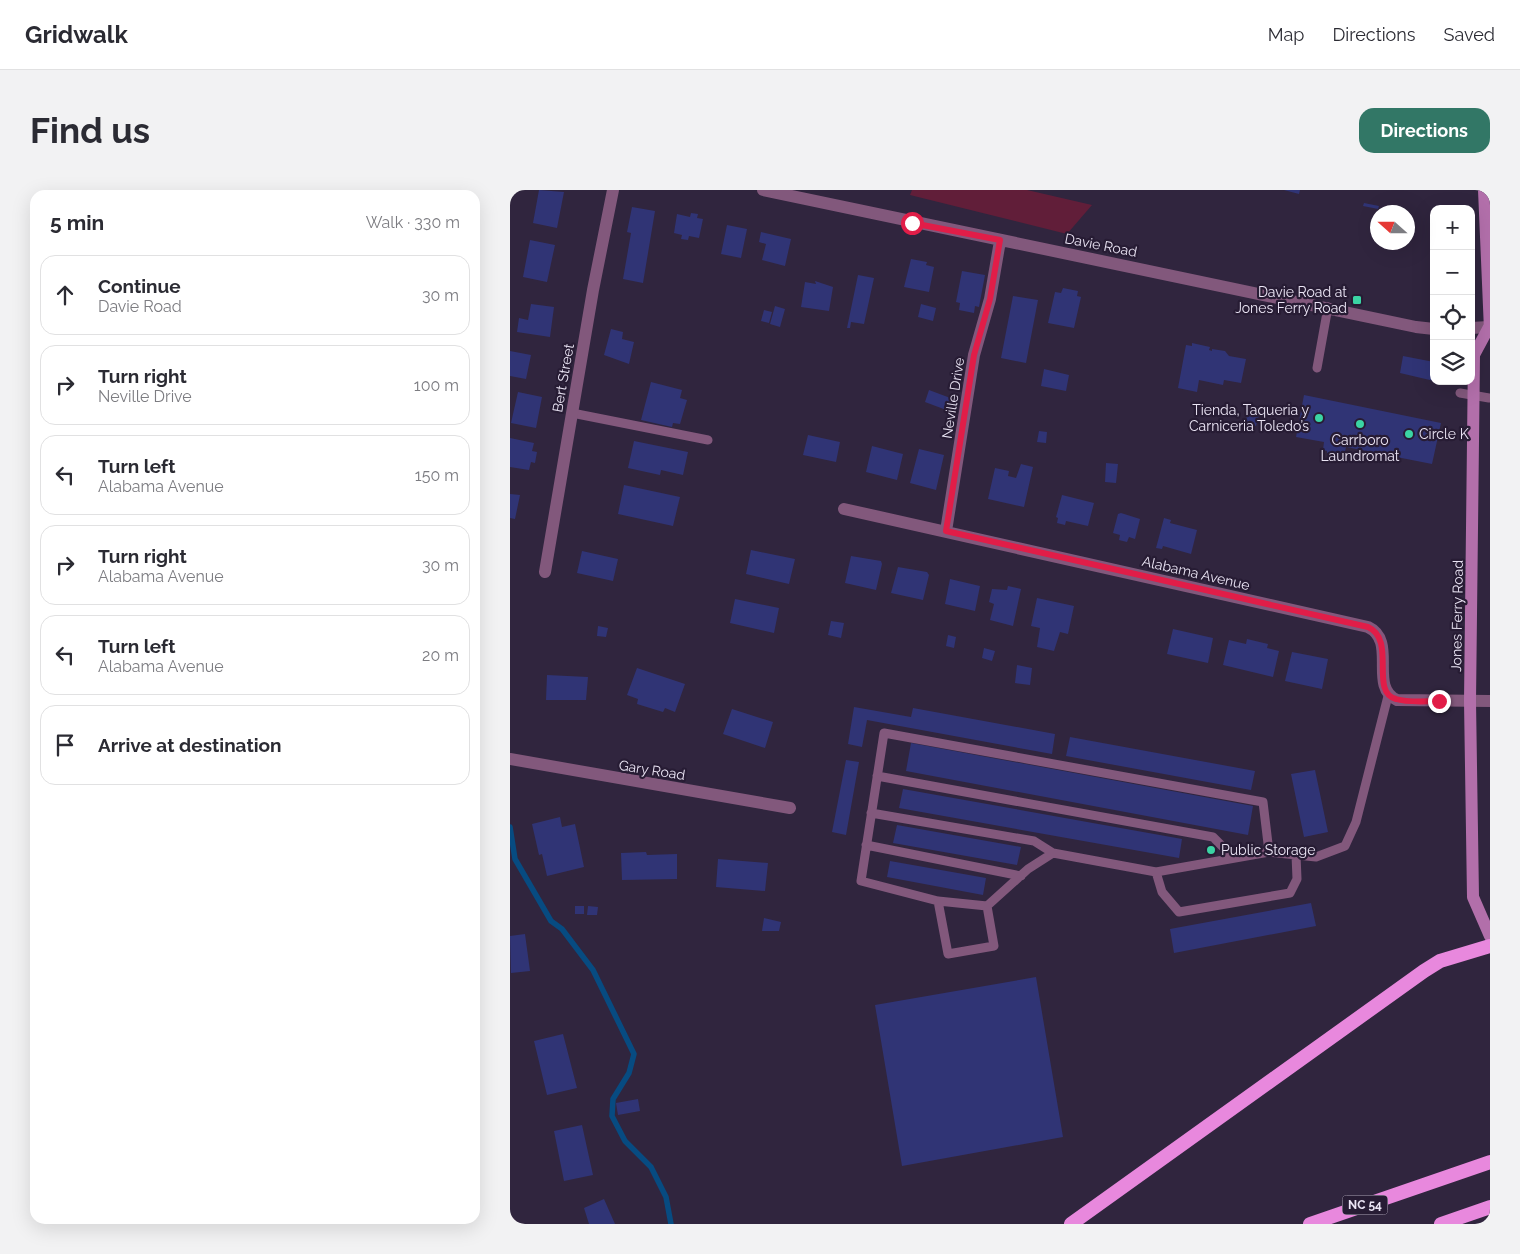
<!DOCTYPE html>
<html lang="en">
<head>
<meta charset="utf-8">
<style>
	:root { --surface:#fff; --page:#f2f2f3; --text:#2b2b33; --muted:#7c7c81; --line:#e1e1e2; --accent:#327766 }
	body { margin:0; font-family:Raleway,sans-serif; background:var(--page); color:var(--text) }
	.controls { position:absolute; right:15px; top:15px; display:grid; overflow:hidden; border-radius:10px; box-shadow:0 5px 20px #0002 }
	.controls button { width:45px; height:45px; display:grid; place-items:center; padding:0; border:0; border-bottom:1px solid var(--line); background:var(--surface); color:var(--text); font:25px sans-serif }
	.compass { position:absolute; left:860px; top:15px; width:45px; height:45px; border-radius:50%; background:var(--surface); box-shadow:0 5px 20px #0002; rotate:291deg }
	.stop { position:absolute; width:15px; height:15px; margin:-11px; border:4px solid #e11d48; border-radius:50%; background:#fff }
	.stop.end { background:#e11d48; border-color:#fff; box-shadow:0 1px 5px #0008 }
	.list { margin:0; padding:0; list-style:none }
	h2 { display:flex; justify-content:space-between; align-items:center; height:65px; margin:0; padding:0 20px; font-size:21px }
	h2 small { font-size:16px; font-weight:400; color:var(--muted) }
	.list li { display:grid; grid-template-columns:32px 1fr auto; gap:15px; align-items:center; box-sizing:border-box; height:80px; margin:0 10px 10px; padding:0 10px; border:1px solid var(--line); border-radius:15px }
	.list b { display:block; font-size:19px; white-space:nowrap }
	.list p { margin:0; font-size:16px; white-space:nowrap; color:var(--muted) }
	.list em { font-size:16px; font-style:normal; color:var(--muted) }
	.icon { flex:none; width:28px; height:28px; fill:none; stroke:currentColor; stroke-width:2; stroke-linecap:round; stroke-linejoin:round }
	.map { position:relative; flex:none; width:980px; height:1034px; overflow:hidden; border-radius:15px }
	header { display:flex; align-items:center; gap:30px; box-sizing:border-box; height:70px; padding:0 25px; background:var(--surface); border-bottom:1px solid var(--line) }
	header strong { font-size:24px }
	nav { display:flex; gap:28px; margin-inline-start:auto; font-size:18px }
	.intro { display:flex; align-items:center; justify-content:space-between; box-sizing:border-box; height:120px; padding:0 30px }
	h1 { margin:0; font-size:35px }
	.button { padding:12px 22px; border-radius:15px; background:var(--accent); color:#fff; font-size:18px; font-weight:700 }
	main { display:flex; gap:30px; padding:0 30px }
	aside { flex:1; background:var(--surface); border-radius:15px; box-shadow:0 5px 20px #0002 }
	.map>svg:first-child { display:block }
	.green { fill:#611e39 }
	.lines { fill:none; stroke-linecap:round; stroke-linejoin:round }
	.stream { stroke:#074b81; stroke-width:5.5 }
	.building { fill:#303475 }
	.service { stroke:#82587c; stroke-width:9 }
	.minor { stroke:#82587c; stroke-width:12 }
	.secondary { stroke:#b26faa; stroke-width:12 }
	.trunk { stroke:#e888dd; stroke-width:14 }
	.route { stroke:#e11d48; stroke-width:6 }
	.poi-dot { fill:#3bd4a4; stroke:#271c34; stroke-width:2 }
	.labels { text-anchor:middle; stroke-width:4.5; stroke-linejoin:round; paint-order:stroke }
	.shield { fill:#271c34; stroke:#b0a9bb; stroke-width:1 }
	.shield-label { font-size:12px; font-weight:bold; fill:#ebe5f5 }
	.street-label { font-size:14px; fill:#ebe5f5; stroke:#271c34 }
	.poi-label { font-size:14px; fill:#ebe5f5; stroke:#271c34; text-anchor:end }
</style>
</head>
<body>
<header>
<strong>Gridwalk</strong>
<nav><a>Map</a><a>Directions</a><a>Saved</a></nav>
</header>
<div class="intro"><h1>Find us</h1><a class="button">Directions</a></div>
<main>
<aside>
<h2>5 min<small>Walk · 330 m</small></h2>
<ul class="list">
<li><svg class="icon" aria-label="ahead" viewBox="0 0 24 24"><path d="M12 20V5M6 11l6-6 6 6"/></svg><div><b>Continue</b><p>Davie Road</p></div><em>30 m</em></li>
<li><svg class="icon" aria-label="right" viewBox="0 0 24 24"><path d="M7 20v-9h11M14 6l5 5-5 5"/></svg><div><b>Turn right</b><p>Neville Drive</p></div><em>100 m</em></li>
<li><svg class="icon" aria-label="left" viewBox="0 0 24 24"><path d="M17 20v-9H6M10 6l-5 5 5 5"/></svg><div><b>Turn left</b><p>Alabama Avenue</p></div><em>150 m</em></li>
<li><svg class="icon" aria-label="right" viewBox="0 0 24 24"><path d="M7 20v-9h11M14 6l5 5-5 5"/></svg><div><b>Turn right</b><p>Alabama Avenue</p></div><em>30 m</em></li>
<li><svg class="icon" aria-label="left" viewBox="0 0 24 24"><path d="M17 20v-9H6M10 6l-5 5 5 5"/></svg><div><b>Turn left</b><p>Alabama Avenue</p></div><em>20 m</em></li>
<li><svg class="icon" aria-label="arrive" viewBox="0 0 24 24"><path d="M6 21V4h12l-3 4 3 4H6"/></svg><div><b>Arrive at destination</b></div></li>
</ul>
</aside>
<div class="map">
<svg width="980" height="1034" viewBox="0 0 980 1034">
	<rect width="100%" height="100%" fill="#30253e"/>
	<path class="green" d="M402 0H517L582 15 557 44 400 5Z"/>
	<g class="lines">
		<path class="stream" d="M0 637 5 669 41 731 52 739 83 780 124 864 119 883 103 909 102 926 115 951 141 977 156 1007 161 1034"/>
	</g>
	<path class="building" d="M29 0 54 2 47 38 23 33Z
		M774 0H790L789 4Z
		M854 13 869 16 868 19 853 16Z
		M122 17 145 21 133 93 113 89 121 43 117 42Z
		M181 23 188 24 187 28 193 29 189 48 179 46 178 50 171 49 172 45 164 43 167 24 180 27Z
		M217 35 237 39 231 68 211 64Z
		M251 42 281 49 275 76 252 70 256 54 249 52Z
		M20 50 45 55 37 92 13 87Z
		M401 69 417 72 416 75 424 77 419 102 394 97Z
		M452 81 475 85 469 117 465 116 464 123 449 120 450 113 446 112Z
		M348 85 364 88 354 134 341 132 340 138H337Z
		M305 91 323 97 319 121 291 117 295 92 306 94Z
		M553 98 568 101 567 106 571 107 564 138 538 133 545 102 551 103Z
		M503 106 528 110 516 173 491 168Z
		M21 114 44 117 40 147 7 142 9 128 18 130Z
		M411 114 426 118 423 131 408 127Z
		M265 116 275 119 270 137 260 134Z
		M254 120 262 122 259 133 251 131Z
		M101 139 113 142 112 149 124 152 119 174 94 165Z
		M682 153 700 157 699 160 702 161V159L715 161 719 166 736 169 731 193 714 190 713 195 689 190 687 202 668 198 676 155 682 156Z
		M0 161 21 165 16 189 0 186Z
		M893 166 924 172V191L890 183Z
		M534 179 559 185 556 201 531 196Z
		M141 192 172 200 170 208 177 210 170 234 163 233 162 237 131 230Z
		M419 200 443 209 439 221 415 212Z
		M8 202 32 207 26 238 1 233Z
		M794 205 931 233 922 274 836 257 834 267 817 263V261L813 260 814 252 786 247Z
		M738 222 749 225 746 236 735 233Z
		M529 241 537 242 536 253 527 252Z
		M298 245 330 252 326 272 293 265Z
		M0 248 24 253 22 261 27 262 25 273 21 272 19 280 0 277Z
		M124 251 178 262 173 285 151 280 150 285 118 278Z
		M362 256 393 264 387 290 356 282Z
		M409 259 434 265 426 300 400 293Z
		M596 273 608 274 606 293 595 292Z
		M511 274 523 277 514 317 478 309 485 278 499 281 498 286 506 288Z
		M114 295 170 307 163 336 108 324Z
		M0 304 10 305 5 329 0 328Z
		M552 305 584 313 578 336 556 331 555 335 547 333 548 328 546 327Z
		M611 323 630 329 625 349 619 347 617 352 609 350 610 345 603 343 608 324Z
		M654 328 661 330 660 333 687 340 681 364 653 356 652 359 646 358Z
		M241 360 285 369 279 394 236 384Z
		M72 361 108 369 103 391 67 383Z
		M341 366 371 371 372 374 366 400 335 393Z
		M388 377 417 382 419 385 413 410 381 403Z
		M440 389 470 396 465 421 435 414Z
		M498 396 511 399 503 436 480 430 484 414 479 412 482 399 497 400Z
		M527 408 564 416 558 444 550 442 544 461 527 457 530 438 521 436Z
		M225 409 269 418 264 443 220 433Z
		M321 431 334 433 331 448 318 445Z
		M88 436 98 438 96 447 87 446Z
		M663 439 703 448 698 473 657 464Z
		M438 445 446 447 444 458 436 456Z
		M737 449 758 454 757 458 769 461 763 487 713 475 719 450 736 454Z
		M474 458 485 461 482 471 472 468Z
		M782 462 818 469 812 499 775 491Z
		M507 475 522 478 520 495 505 493Z
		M127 478 175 494 165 522 155 518 153 522 127 514 128 509 117 505Z
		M37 485 78 487 76 510H36Z
		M344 517 401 527 403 518 545 544 542 564 357 530 352 557 338 554Z
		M222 519 263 532 255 558 213 544Z
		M560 547 745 581 741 600 556 566Z
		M401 553 743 616 738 645 396 581Z
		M336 570 349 572 336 645 322 642Z
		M805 580 818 642 794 647 781 584Z
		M393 599 672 649 669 668 389 618Z
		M50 627 52 637 65 634 74 677 37 686 32 664 29 665 22 634Z
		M387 635 511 657 507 675 383 653Z
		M136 662 137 665 167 664V689L112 690 111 663Z
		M208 669 258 673 255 701 206 697Z
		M380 671 476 688 473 705 377 687Z
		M801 713 806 736 664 763 660 739Z
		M65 716H74V724H65Z
		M78 716 88 717 87 725H77Z
		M254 728 271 732 269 741H252Z
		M15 744 20 781 1 783 0 746Z
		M526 787 553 947 392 976 365 815Z
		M53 844 67 898 37 905 24 851Z
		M128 909 130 921 108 925 106 913Z
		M72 935 83 985 54 991 44 941Z
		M94 1009 105 1034H79L74 1018Z"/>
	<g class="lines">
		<path class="service" d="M807 178 818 117
			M950 203 979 208
			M62 223 198 250
			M367 586 703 647 724 668
			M361 623 524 651 543 663
			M356 655 511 686
			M759 662 753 612 374 543 351 691 428 711 477 716 518 679 543 663 646 682 759 662 806 667 835 656 846 632 878 506
			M646 682 652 702 669 722 780 703 787 689 786 665
			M428 711 438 764 484 756 477 716"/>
		<path class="minor" d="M253 0 906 137 924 139
			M961 138 979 137
			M334 319 858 437C888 451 858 497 887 510L980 511
			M436 341 464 165 480 109 490 51
			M35 382 83 100 103 0
			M0 569 280 618
			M0 1033V1034"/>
		<path class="secondary" d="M974 0 980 140
			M979 137 964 165 960 511 963 707 980 746"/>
		<path class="trunk" d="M561 1034 914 781 930 771 980 756
			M800 1034 980 972
			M931 1034 980 1017"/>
	</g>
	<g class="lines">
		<path class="route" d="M402 33 490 50 480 109 464 165 436 341 858 437C887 450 859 502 886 509 899 513 916 511 929 511"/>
	</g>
	<g class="poi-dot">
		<rect x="842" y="105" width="10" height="10" rx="2.5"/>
		<circle cx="809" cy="228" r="5"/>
		<circle cx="850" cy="234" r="5"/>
		<circle cx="899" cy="244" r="5"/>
		<circle cx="701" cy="660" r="5"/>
	</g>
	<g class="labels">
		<rect class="shield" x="832.5" y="1005.5" width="45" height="19" rx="4"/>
		<g class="shield-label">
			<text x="855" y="1019">NC 54</text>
		</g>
		<g class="street-label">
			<text transform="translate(591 55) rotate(11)" y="5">Davie Road</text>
			<text transform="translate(53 188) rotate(-80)" y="5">Bert Street</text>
			<text transform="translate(443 208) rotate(-81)" y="5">Neville Drive</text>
			<text transform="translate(686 383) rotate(13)" y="5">Alabama Avenue</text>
			<text transform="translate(947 426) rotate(-89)" y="5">Jones Ferry Road</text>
			<text transform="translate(142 580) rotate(9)" y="5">Gary Road</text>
		</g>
		<g class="poi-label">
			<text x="837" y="107">Davie Road at<tspan x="837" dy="16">Jones Ferry Road</tspan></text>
			<text x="799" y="225">Tienda, Taqueria y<tspan x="799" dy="16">Carniceria Toledo’s</tspan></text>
			<text x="909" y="249" text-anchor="start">Circle K</text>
			<text x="850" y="255" text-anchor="middle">Carrboro<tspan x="850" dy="16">Laundromat</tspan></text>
			<text x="711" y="665" text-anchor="start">Public Storage</text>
		</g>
	</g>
</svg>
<div class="controls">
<button>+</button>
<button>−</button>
<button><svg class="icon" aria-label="locate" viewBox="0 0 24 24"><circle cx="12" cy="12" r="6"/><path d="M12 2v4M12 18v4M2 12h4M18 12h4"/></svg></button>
<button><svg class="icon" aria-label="layers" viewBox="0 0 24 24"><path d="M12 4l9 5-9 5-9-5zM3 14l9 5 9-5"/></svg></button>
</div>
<svg class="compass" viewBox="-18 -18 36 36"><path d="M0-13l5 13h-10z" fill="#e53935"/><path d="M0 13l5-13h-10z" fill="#7c7c81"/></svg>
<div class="stop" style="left:402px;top:33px"></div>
<div class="stop end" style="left:929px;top:511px"></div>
</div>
</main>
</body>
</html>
